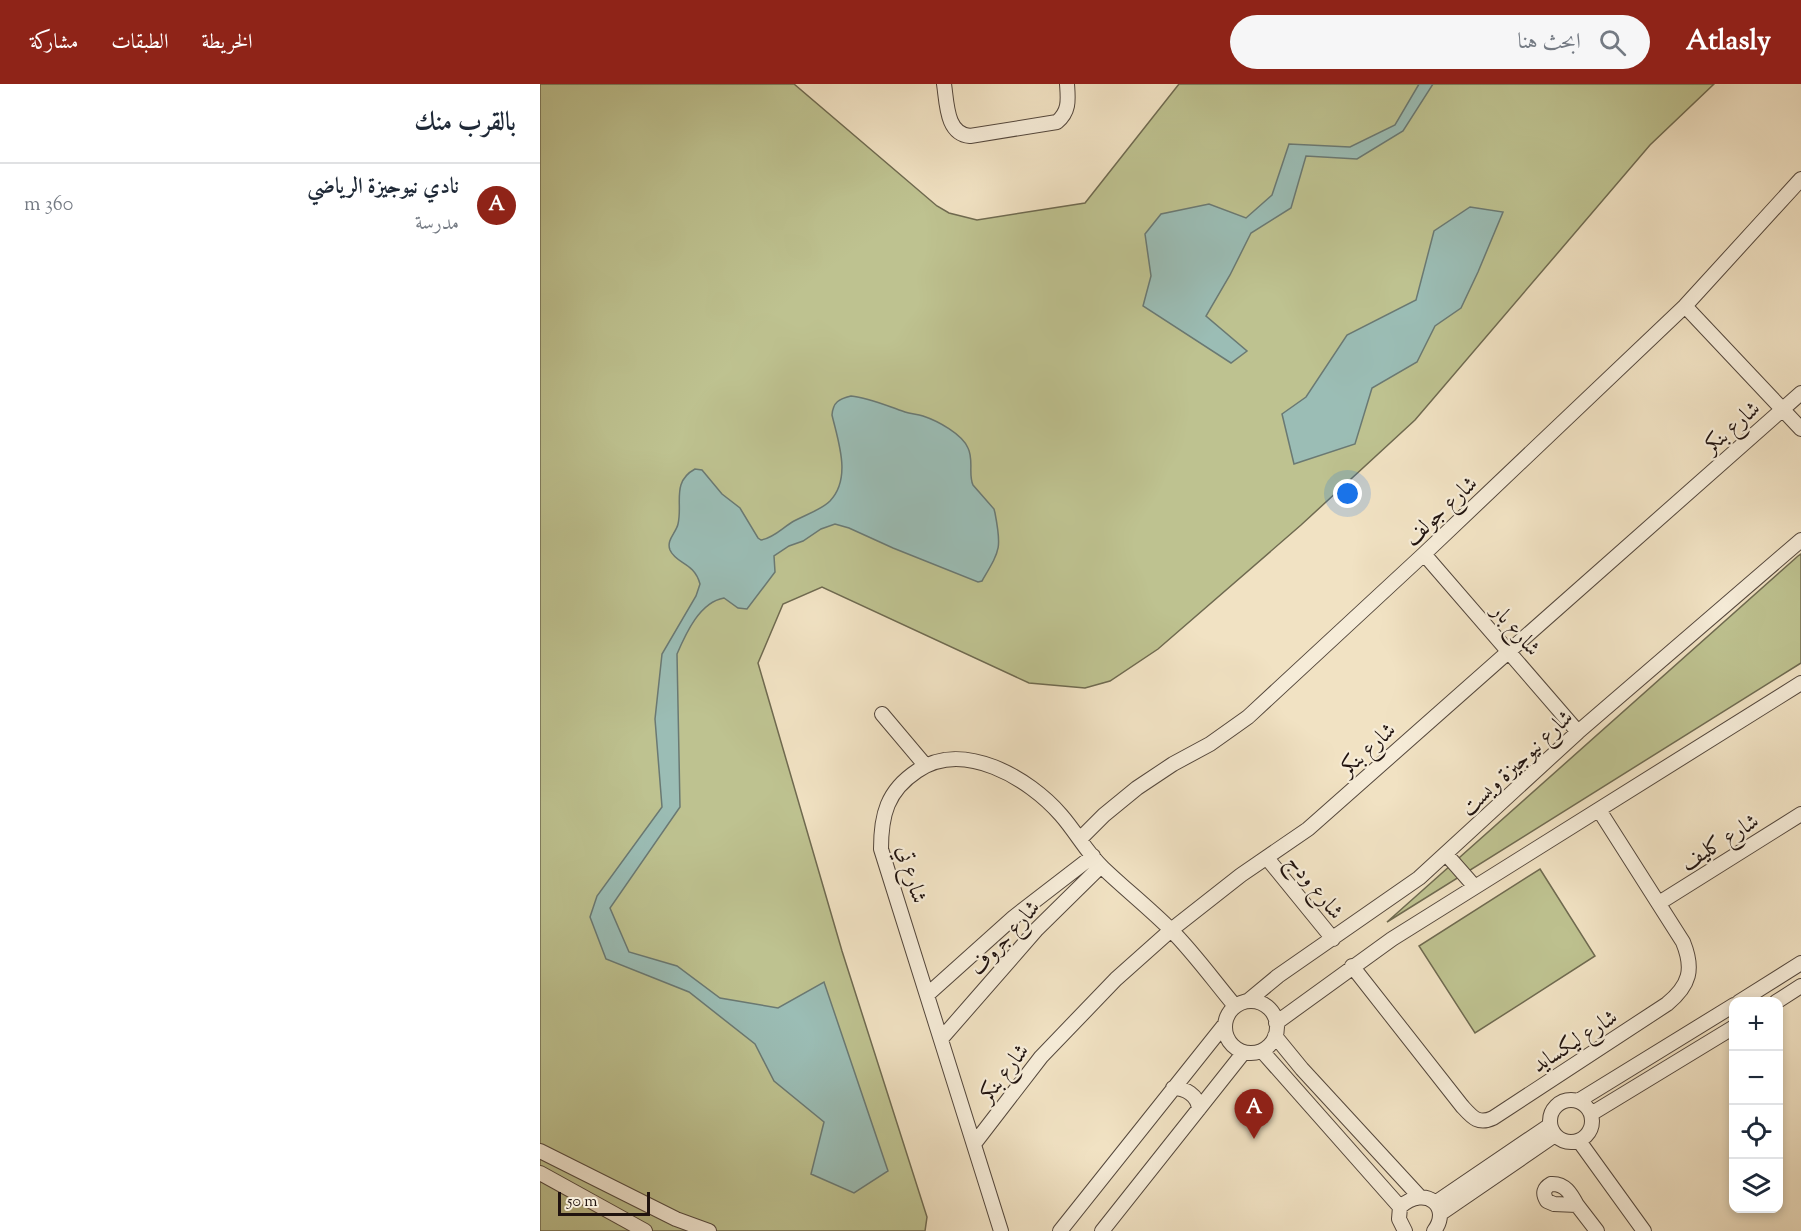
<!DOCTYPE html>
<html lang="ar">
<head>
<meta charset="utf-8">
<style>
	:root { --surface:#fff; --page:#f6f6f7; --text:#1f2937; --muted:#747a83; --line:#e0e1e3; --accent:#8f2418 }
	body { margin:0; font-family:"Sorts Mill Goudy",Amiri,serif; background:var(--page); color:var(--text); direction:rtl }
	.controls { position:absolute; right:18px; bottom:18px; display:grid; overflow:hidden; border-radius:12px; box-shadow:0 3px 9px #0003 }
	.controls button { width:54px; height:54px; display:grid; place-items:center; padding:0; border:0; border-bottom:2px solid var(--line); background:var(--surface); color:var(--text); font:30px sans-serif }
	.scale { position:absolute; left:18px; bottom:15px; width:92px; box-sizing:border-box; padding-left:6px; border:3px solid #20130f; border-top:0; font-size:16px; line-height:21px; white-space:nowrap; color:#20130f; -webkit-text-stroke:4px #f6ecd8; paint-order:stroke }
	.you { position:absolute; left:808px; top:410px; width:21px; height:21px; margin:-15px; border:4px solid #fff; border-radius:50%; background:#1a73e8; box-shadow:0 0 0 9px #1a73e833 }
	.badge { display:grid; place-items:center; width:39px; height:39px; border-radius:50%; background:var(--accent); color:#fff; font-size:20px; font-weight:700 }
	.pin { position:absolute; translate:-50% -50px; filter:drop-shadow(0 2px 3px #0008) }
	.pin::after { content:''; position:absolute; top:32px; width:21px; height:18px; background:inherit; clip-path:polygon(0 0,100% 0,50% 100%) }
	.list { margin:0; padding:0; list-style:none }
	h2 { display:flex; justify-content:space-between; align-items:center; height:78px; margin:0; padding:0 24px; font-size:26px }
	h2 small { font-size:20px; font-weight:400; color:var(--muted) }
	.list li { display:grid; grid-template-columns:39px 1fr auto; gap:18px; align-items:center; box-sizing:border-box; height:84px; padding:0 24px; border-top:2px solid var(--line) }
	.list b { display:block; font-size:22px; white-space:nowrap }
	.list p { margin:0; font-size:20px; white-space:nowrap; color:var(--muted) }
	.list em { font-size:20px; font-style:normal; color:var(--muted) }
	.icon { flex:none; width:33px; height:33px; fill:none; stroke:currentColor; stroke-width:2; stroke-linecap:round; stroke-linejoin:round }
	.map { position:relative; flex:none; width:1261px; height:1147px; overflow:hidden; direction:ltr }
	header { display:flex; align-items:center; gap:36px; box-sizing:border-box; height:84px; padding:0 30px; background:var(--accent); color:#fff }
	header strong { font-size:28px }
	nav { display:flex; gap:33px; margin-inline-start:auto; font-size:21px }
	.search { width:420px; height:54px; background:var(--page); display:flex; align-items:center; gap:15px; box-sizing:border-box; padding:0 21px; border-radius:33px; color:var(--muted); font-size:22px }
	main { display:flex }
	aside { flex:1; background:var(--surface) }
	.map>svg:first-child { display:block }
	.green { fill:#bec290; stroke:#6f6a50; stroke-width:1.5 }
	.water { fill:#9bbdb5; stroke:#6a7973; stroke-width:1.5 }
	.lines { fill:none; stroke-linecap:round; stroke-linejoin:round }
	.street-casing { stroke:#54473c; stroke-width:16 }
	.street { stroke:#f6ecd8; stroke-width:14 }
	.labels { text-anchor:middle; stroke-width:4.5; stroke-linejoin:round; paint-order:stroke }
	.street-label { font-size:22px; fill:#20130f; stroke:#f6ecd8 }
</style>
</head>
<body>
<header>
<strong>Atlasly</strong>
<div class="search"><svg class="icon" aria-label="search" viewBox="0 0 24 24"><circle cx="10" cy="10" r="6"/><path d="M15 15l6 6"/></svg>ابحث هنا</div>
<nav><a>الخريطة</a><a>الطبقات</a><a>مشاركة</a></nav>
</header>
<main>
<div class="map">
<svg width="1261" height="1147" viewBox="0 0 1261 1147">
	<rect width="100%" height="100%" fill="#f1e2c3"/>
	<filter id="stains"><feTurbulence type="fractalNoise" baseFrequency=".00333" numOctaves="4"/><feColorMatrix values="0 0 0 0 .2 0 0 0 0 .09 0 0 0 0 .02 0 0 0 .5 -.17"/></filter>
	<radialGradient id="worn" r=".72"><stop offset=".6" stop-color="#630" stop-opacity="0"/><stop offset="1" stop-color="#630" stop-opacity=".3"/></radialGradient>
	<path class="green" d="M0 0H254L397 122 409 129 437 136 545 119 639 0H1174L1110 61 875 336 761 441 618 565 570 597 545 604 489 599 282 503 243 520 218 579 302 867 387 1133 385 1147H0Z
		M1261 470V579L847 838 1258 472Z
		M1000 785 1055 872 935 949 879 862Z"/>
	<path class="water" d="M879 0H893L863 47 817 75 766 72 751 124 711 149 690 191 666 232 707 267 691 279 603 222 611 192 605 150 621 130 669 120 706 134 732 111 749 60 810 63 855 41Z
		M930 123 963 128 938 188 921 224 895 242 877 278 832 304 815 360 754 380 742 330 766 313 807 251 876 216 894 147Z
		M311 312C330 314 347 322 365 328 371 330 377 330 383 332 398 337 422 350 428 364 434 376 428 390 433 401L454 425 455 429C462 465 460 466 442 497L438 498 353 464 309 444 295 440 281 445 263 457 249 462 234 472 235 488 207 525 198 524 184 514C160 518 146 549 137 570L140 723 70 824 89 868 137 882 180 914 238 924 284 898 348 1087 314 1109 271 1090 284 1038 234 997 215 960 149 908 66 875 50 833 57 812 122 723 115 635 122 570 156 512 160 500C154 478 136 480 130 466 126 456 136 449 138 440 143 420 131 398 155 385L162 386 182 410 200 424 218 454 221 456C234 454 243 443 254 437 265 431 281 426 290 417 312 394 298 357 292 331 293 318 299 315 311 312Z"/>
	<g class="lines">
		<g class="street-casing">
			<path id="street" d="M404 0C407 19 406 50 430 52L517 38C530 27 528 15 527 0
				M1145 222 1261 345
				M884 470 1038 648
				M342 630 385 681
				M540 755 564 731 597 704 633 680 670 660 708 633 884 470 1145 222 1261 95
				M906 770 935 803
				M727 774 793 855
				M1119 819 1261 730
				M812 882 922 1022C932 1033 938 1041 953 1034L1127 920C1150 901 1154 885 1143 858L1059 726
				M387 911 474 833 553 772
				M708 917 738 892 879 794 1038 648 1261 456
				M685 943a26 26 0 1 1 52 0a26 26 0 1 1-52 0Z
				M1199 918 1261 879
				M1236 918 1261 902
				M736 939 852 855 1261 599
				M735 952 762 985 879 1112
				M401 955 497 845 561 782
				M722 967 860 1123
				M633 1004C645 1004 658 1011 659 1025
				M1010 1037a21 21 0 1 1 42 0a21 21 0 1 1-42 0Z
				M1038 1017 1194 921
				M1051 1030 1194 943
				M1039 1057 1104 1147
				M434 1060 501 973 576 895 631 846 701 791 768 745 1261 309
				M0 1067 136 1135 169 1147
				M0 1089 105 1147
				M1011 1100C1025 1099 1031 1110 1037 1121L1014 1120 1007 1117C1002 1109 1004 1104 1011 1100Z
				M895 1119 1010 1041
				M1037 1121 1057 1147
				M900 1130 1015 1051
				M461 1147 341 765C341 731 347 707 377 687 423 655 489 694 521 731 536 748 547 769 563 784 585 805 609 824 631 846 654 869 674 897 695 922
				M520 1147 685 940
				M562 1147 704 968
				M865 1147 859 1135 860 1123C886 1100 912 1123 894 1147"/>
		</g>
		<use href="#street" class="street"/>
	</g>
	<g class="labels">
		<g class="street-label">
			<text transform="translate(1191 342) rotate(-41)" y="8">شارع بنكر</text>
			<text transform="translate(900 426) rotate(-43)" y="8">شارع جولف</text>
			<text transform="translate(977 545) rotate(49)" y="8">شارع بار</text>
			<text transform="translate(827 664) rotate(-42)" y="8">شارع بنكر</text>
			<text transform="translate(976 678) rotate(-43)" y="8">شارع نيوجيزة ويست</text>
			<text transform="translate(1179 757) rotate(-32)" y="8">شارع كليف</text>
			<text transform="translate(373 790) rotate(74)" y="8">شارع تي</text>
			<text transform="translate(776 802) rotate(51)" y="8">شارع ودج</text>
			<text transform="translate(464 853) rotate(-48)" y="8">شارع جروف</text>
			<text transform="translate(1034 956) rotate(-33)" y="8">شارع ليكسايد</text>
			<text transform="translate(463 988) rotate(-52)" y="8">شارع بنكر</text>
		</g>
	</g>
	<rect width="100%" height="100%" filter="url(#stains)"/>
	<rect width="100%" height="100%" fill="url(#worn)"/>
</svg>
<div class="controls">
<button>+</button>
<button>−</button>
<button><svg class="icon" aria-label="locate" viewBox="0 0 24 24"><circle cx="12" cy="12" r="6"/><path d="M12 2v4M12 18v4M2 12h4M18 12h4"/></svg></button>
<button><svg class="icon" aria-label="layers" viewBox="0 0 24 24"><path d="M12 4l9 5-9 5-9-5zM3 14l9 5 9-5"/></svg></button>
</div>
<div class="scale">50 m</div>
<div class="you"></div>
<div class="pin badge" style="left:714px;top:1055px">A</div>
</div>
<aside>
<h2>بالقرب منك<small></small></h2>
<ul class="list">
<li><span class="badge">A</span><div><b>نادي نيوجيزة الرياضي</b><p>مدرسة</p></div><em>360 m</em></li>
</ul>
</aside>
</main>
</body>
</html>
